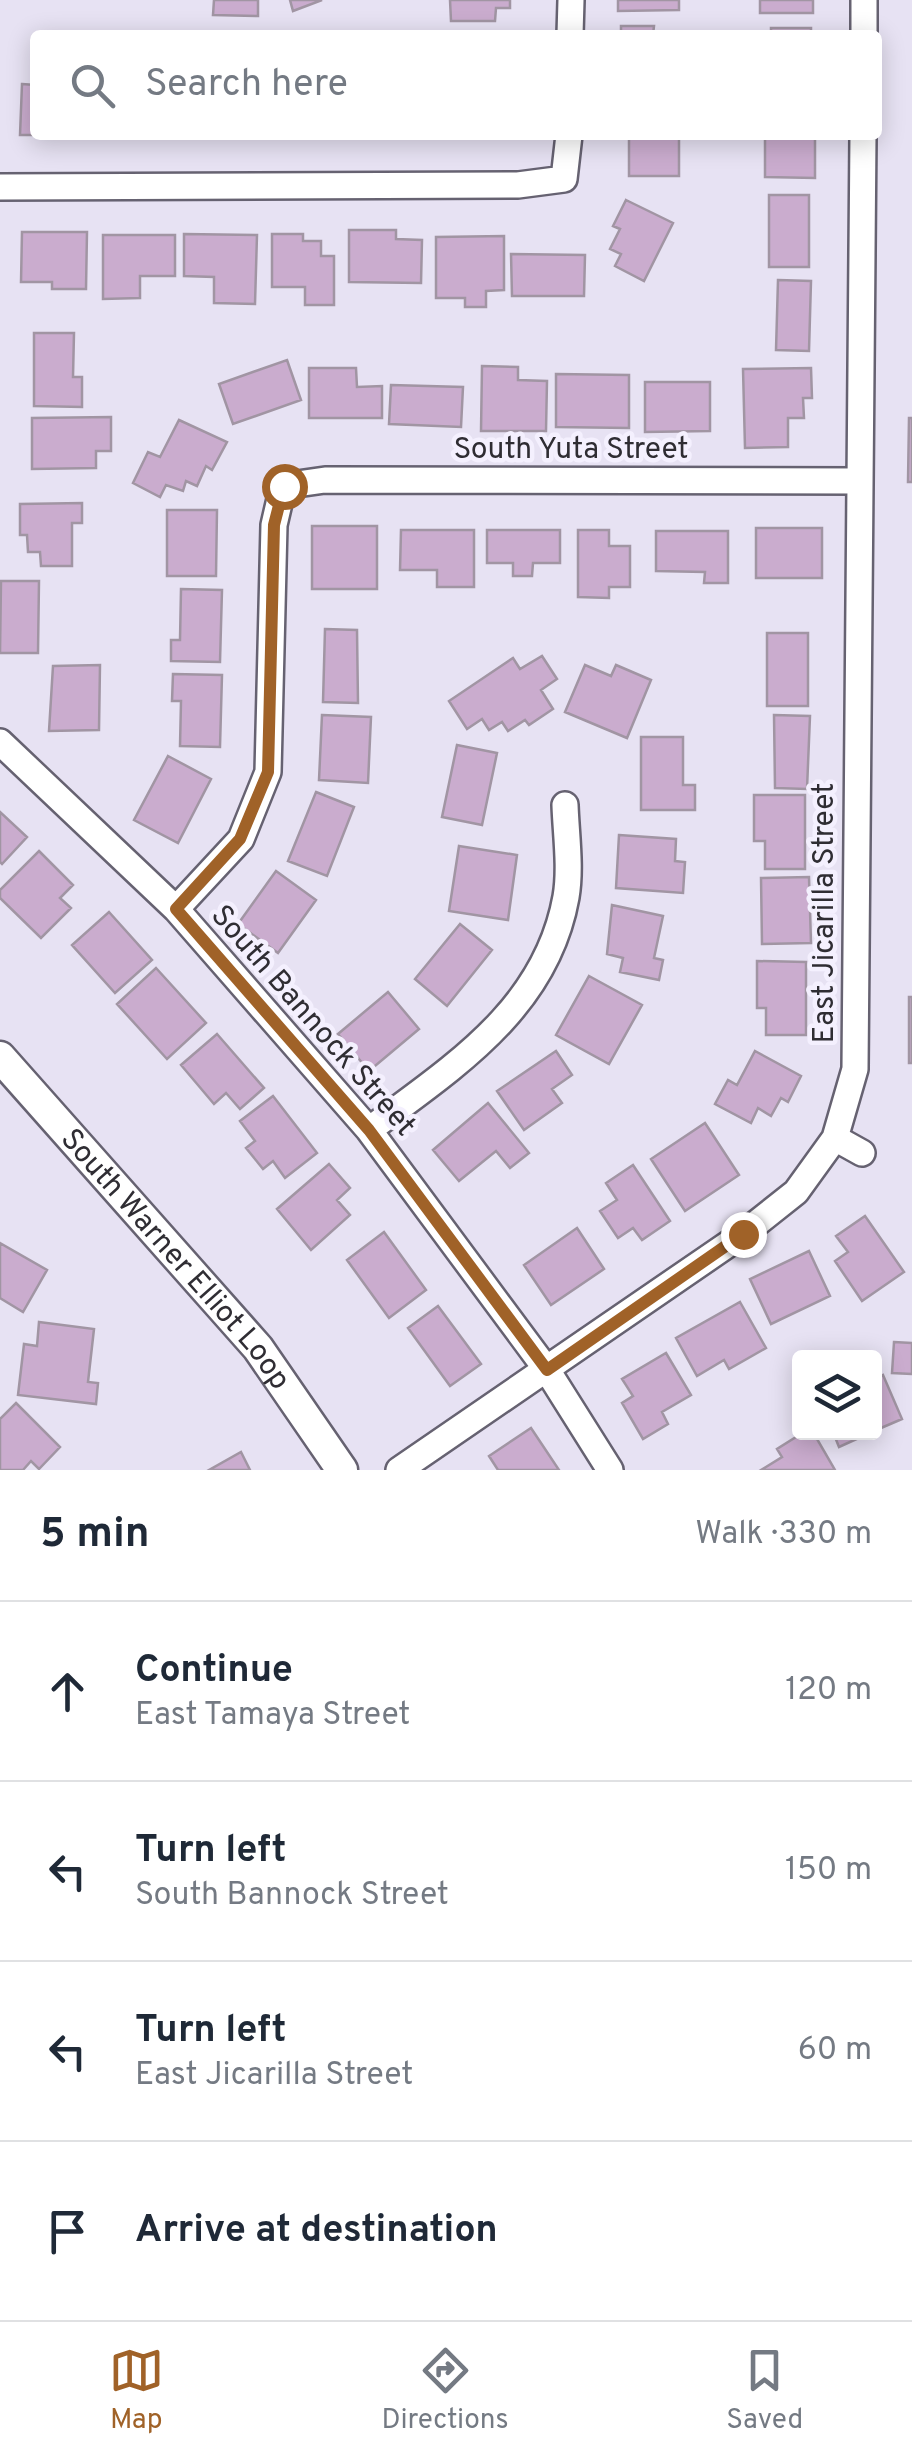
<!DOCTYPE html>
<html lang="en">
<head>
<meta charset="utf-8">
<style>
	:root { --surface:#fff; --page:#f6f6f7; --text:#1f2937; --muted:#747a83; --line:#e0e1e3; --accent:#a06228 }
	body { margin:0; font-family:Overpass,sans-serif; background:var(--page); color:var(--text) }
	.controls { position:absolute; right:30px; bottom:30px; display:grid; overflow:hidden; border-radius:10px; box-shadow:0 5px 25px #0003 }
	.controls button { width:90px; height:90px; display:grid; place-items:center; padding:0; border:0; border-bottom:2px solid var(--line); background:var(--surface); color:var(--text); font:50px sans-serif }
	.stop { position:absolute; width:30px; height:30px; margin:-22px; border:8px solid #a06228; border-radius:50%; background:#fff }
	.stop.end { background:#a06228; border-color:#fff; box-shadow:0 2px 10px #0008 }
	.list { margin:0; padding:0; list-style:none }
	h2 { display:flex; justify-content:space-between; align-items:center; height:130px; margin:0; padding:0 40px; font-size:42px }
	h2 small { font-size:32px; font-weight:400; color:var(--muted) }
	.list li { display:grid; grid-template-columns:65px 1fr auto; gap:30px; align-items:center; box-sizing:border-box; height:180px; padding:0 40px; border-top:2px solid var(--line) }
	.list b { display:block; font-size:38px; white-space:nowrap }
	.list p { margin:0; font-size:32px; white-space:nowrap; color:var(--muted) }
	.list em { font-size:32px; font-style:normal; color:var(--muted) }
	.icon { flex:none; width:55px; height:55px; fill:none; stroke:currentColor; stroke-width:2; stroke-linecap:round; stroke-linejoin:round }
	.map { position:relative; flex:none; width:912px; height:1470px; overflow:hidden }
	.search { position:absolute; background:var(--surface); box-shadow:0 5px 25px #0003; left:30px; right:30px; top:30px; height:110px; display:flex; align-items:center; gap:25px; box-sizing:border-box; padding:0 35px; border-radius:10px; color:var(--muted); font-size:38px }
	.sheet { height:850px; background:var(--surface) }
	nav { display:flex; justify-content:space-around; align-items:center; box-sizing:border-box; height:140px; border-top:2px solid var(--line); background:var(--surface); font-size:28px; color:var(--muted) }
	nav a { display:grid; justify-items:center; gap:5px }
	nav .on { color:var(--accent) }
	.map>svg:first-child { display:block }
	.building { fill:#caacce; stroke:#a195a3; stroke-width:2.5 }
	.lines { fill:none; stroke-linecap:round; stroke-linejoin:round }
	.minor-casing { stroke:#666271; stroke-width:30 }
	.major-casing { stroke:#666271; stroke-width:35 }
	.minor { stroke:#fff; stroke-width:25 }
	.major { stroke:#fff; stroke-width:30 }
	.route { stroke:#a06228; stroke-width:12 }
	.labels { text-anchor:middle; stroke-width:9; stroke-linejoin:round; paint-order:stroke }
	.street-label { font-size:30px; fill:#2f2d33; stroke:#f4f0fe }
</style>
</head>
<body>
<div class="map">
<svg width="912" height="1470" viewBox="0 0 912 1470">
	<rect width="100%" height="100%" fill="#e7e2f3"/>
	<path class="building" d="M214 0H258V16L213 15Z
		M290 0H322L293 11Z
		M450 0H510V8H496L495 21H451Z
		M618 0H679V10L618 11Z
		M760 0H813V13H760Z
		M621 26H654L653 35H621Z
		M771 28H811V35H771Z
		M22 84 35 85V135H20Z
		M629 135H679V176H629Z
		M765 135H815V178L765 177Z
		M769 195H809V267H769Z
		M626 200 673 223 644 281 615 266 621 254 610 249 620 229 613 226Z
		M349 230H396V239L422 240 421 283 349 282Z
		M22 232H87L86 289H52V282H21Z
		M184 234 257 235 255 304 214 303V277L184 276Z
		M272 234H303V241H321V256H334V305H305V287H272Z
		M103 235H175V276H140V298L103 299Z
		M504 236V290L486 291V307H465V298H436V237Z
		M511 254 585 255 584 296H512Z
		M778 280 811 281 809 351 776 350Z
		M34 333H74L73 377H82V407L34 406Z
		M287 360 301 400 233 424 219 384Z
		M482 366 518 367V380L547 381 546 431H481Z
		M309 368H356L357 387 382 386V418H309Z
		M811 368 812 398H803L804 418H788V447L745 448 743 369Z
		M556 374 629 375V428L556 427Z
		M645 382H710V431L645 432Z
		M391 385 463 387 461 427 389 424Z
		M111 417V451H96V468L32 469V418Z
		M909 418H912V482H908Z
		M179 420 227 442 212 470 206 466 197 486 186 481 183 491 166 485 160 497 133 483 148 452 160 457Z
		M82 503V523H72V566H41L40 552H28L27 535H20V504Z
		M167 510H217L216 576H167Z
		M312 526H377V589H312Z
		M756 528H822V578H756Z
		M401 530H474V587H437V570H400Z
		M487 530H560V563H533L532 576H513V563H487Z
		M578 530H609V546H630V587H609V598L578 597Z
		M656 531H728V583H704L705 572 656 571Z
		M1 581H39L38 653H0Z
		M181 589 222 590 220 662 171 661V640H180Z
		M325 629 357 630 358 703 323 702Z
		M767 633H808V706H767Z
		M542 656 557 679 541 690 553 709 529 725 525 720 508 731 502 722 489 730 482 719 467 729 449 701 513 658 520 669Z
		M100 665 99 730 49 731 53 666Z
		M585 665 611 676 616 665 651 680 627 738 565 712Z
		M173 674 222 675 220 747 180 746 181 701H172Z
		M322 715 371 717 368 783 319 780Z
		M774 715 810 716 807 789 775 788Z
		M641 737H683V785H695V810H641Z
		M457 745 497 753 482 825 442 817Z
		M168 756 211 779 178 843 134 820Z
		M316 792 354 807 327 876 288 861Z
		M754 795H805V869H765V841H754Z
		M0 812 27 837 2 864 0 862Z
		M619 835 676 839 675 861 685 862 683 893 616 888Z
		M459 846 517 855 508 920 449 911Z
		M39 851 73 885 60 898 71 908 41 938 0 898V890Z
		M276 871 316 900 278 953 238 924Z
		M809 877 811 943 762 944 761 878Z
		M612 905 663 916 654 958 663 960 659 980 620 972 623 958 607 954Z
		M109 912 152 960 115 993 72 945Z
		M460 924 492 950 447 1006 415 979Z
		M757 961 806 962V1035H766V1008H757Z
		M156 968 206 1023 167 1059 117 1004Z
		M589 976 642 1005 609 1064 556 1035Z
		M388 992 419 1029 369 1071 338 1034Z
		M909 997H912V1063H909Z
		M217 1034 264 1088 240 1109 226 1093 214 1104 181 1065Z
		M556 1051 572 1075 552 1089 562 1103 524 1130 497 1091Z
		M755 1051 801 1076 788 1102 781 1098 771 1116 758 1108 751 1123 715 1104 728 1080 737 1085Z
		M273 1096 317 1153 285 1178 273 1161 263 1169 246 1148 255 1141 240 1121Z
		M488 1103 529 1153 510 1168 496 1151 459 1181 433 1150Z
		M705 1123 739 1175 685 1211 651 1159Z
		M329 1164 350 1188 337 1200 350 1215 311 1250 277 1209Z
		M633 1165 670 1221 642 1240 633 1228 618 1238 600 1211 617 1200 606 1183Z
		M865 1216 904 1272 862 1301 835 1261 848 1252 836 1236Z
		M577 1228 604 1269 551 1305 524 1265Z
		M384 1232 426 1290 389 1318 347 1260Z
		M0 1243 47 1270 23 1312 0 1298Z
		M809 1251 830 1296 771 1324 750 1279Z
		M740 1302 766 1348 729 1369 724 1360 697 1376 676 1338Z
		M438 1306 481 1364 450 1386 408 1328Z
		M39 1322 94 1329 88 1382 98 1383 96 1404 18 1395 24 1344 37 1346Z
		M894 1342 912 1343V1374L892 1373Z
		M666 1353 691 1395 662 1412 668 1424 643 1439 622 1403 633 1396 622 1379Z
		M883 1375 902 1419 874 1431V1379Z
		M16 1403 60 1447 39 1469 31 1461 23 1470H0V1419Z
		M531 1428 559 1470H498L489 1456Z
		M804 1432H813L835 1470H761L782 1457 777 1449Z
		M833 1432H872L839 1447Z
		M241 1452 250 1470H209Z"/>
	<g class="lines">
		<g class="minor-casing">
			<path id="minor" d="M570 35 571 0
				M864 35V0
				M0 187 518 185 564 179 569 135
				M0 742 176 909 369 1130 547 1370 610 1470
				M176 909 241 839 268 772 274 525 283 486 325 480 859 481
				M369 1130C453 1067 546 1009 566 897 571 868 566 834 565 805
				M835 1138 862 1153
				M399 1470 743 1234 796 1192 835 1138 855 1069 863 135"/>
		</g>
		<g class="major-casing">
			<g id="major">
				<path id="s1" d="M0 1057 258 1348 342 1470"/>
			</g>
		</g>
		<use href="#minor" class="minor"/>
		<use href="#major" class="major"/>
	</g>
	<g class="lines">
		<path class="route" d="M284 486 274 525 268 772 240 839 176 909 369 1130 547 1370 743 1234"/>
	</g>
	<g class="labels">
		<g class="street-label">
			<text x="571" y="458">South Yuta Street</text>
			<text transform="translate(823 913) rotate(-90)" y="10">East Jicarilla Street</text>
			<text transform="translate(314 1020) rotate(49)" y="10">South Bannock Street</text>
			<text dy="10" stroke="none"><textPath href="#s1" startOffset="268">South Warner Elliot Loop</textPath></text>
		</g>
	</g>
</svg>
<div class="controls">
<button><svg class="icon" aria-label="layers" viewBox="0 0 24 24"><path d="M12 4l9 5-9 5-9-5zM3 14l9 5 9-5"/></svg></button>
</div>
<div class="stop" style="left:284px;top:486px"></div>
<div class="stop end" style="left:743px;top:1234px"></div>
<div class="search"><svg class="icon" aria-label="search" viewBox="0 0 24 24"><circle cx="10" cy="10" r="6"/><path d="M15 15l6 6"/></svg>Search here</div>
</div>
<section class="sheet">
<h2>5 min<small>Walk · 330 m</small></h2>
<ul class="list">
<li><svg class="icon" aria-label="ahead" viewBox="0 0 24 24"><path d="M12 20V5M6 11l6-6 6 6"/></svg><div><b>Continue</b><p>East Tamaya Street</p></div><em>120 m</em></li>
<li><svg class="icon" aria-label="left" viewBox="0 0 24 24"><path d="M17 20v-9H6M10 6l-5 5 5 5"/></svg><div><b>Turn left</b><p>South Bannock Street</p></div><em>150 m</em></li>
<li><svg class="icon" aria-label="left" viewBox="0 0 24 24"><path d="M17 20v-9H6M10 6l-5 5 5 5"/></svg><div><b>Turn left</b><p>East Jicarilla Street</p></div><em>60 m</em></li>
<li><svg class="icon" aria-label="arrive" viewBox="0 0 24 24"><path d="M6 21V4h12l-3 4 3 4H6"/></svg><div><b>Arrive at destination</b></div></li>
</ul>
</section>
<nav>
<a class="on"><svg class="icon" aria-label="map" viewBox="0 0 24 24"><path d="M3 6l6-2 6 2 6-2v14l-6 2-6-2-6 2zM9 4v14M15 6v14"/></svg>Map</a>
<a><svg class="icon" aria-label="directions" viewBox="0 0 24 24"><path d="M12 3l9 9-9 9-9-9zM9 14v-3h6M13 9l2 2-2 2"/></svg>Directions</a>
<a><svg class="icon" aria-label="saved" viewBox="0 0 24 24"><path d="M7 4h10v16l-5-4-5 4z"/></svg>Saved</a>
</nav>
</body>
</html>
